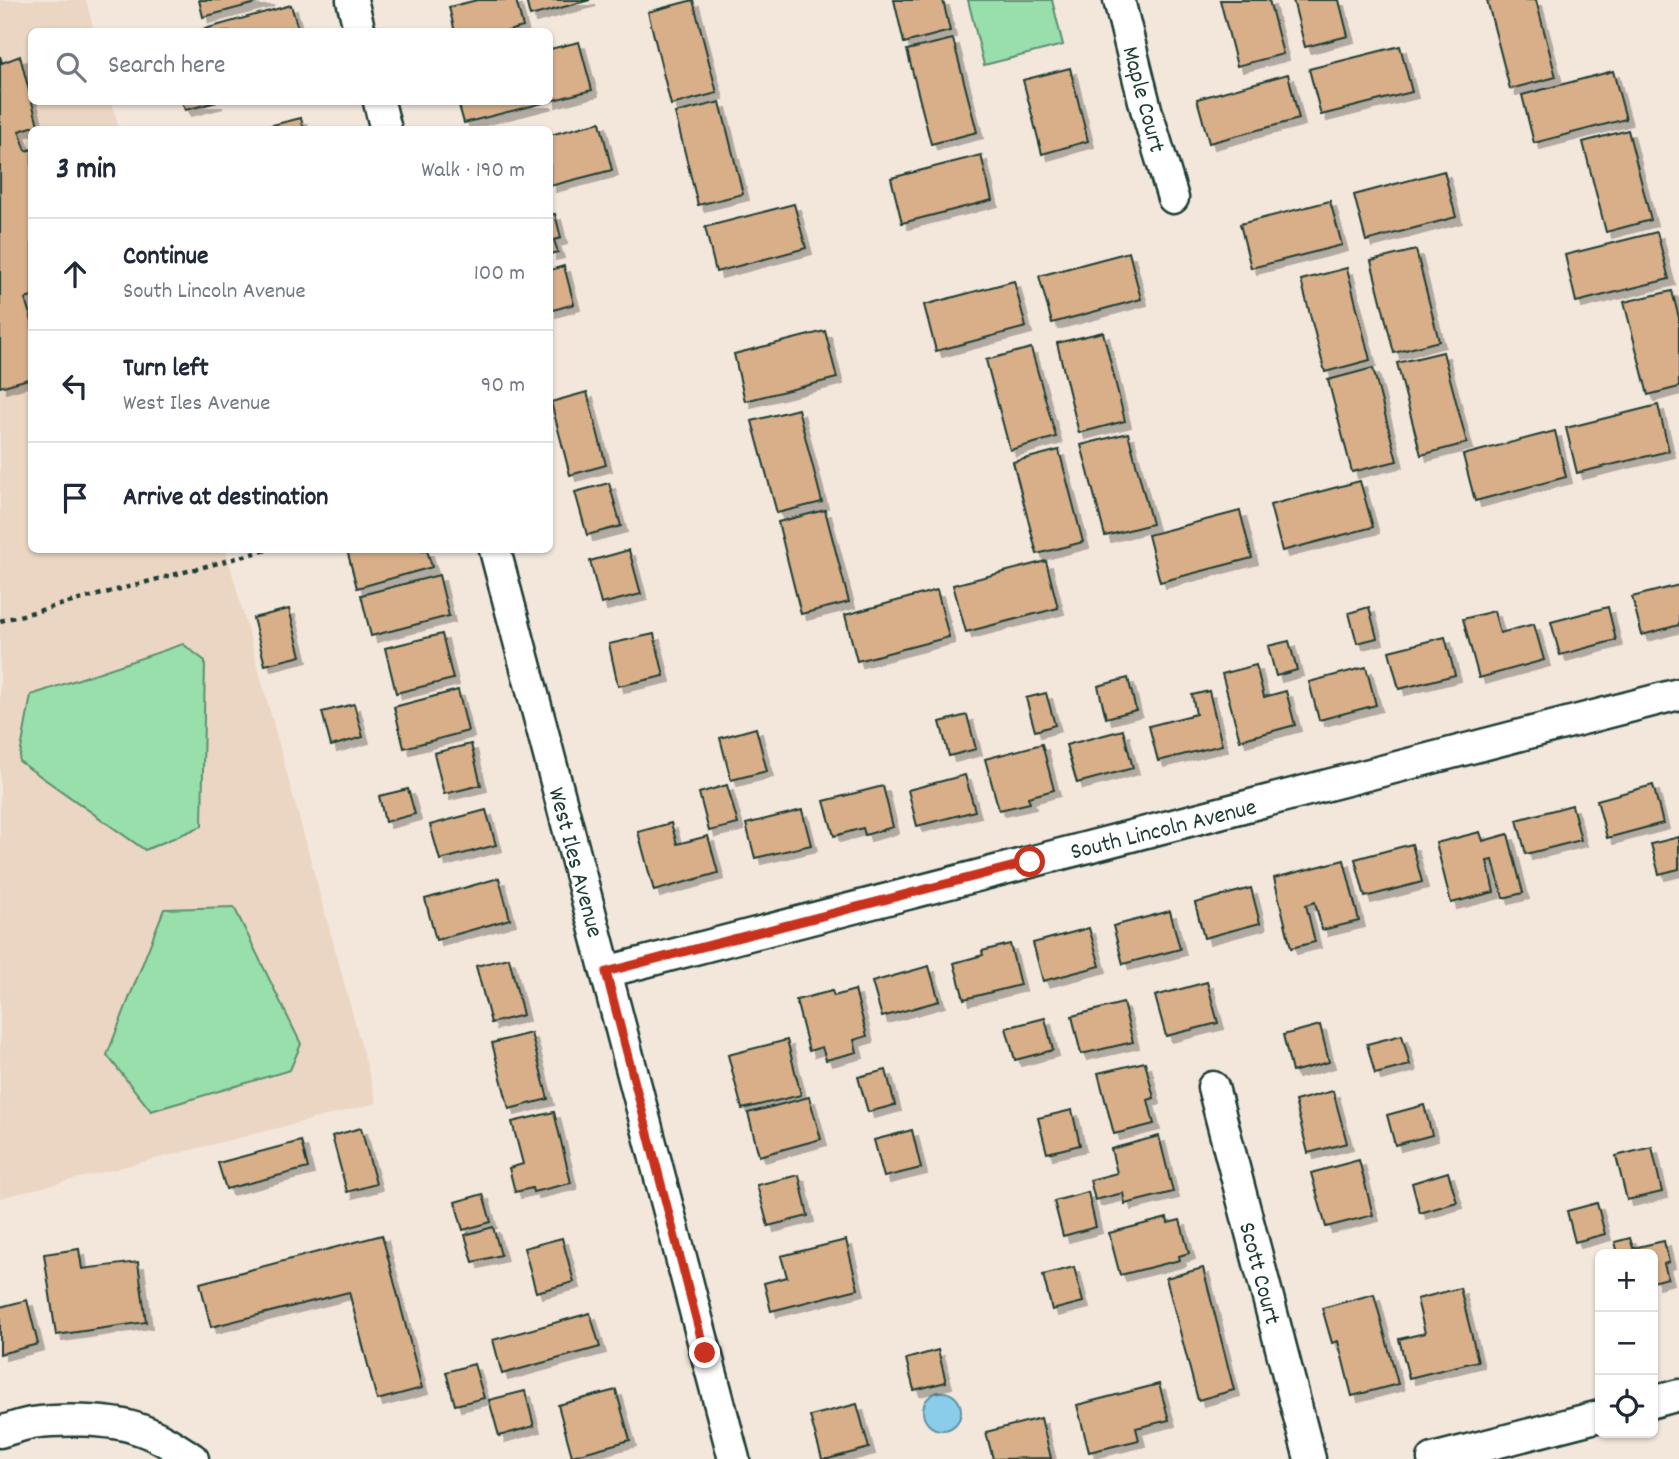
<!DOCTYPE html>
<html lang="en">
<head>
<meta charset="utf-8">
<style>
	:root { --surface:#fff; --page:#f2f2f3; --text:#1f2937; --muted:#747a83; --line:#e0e1e3 }
	body { margin:0; font-family:Dekko,sans-serif; background:var(--page); color:var(--text) }
	.controls { position:absolute; right:21px; bottom:21px; display:grid; overflow:hidden; border-radius:10px; box-shadow:0 2px 5px #0004 }
	.controls button { width:63px; height:63px; display:grid; place-items:center; padding:0; border:0; border-bottom:2px solid var(--line); background:var(--surface); color:var(--text); font:35px sans-serif }
	.stop { position:absolute; width:21px; height:21px; margin:-16px; border:5px solid #c8321e; border-radius:50%; background:#fff }
	.stop.end { background:#c8321e; border-color:#fff; box-shadow:0 2px 7px #0008 }
	.list { margin:0; padding:0; list-style:none }
	h2 { display:flex; justify-content:space-between; align-items:center; height:91px; margin:0; padding:0 28px; font-size:30px }
	h2 small { font-size:23px; font-weight:400; color:var(--muted) }
	.list li { display:grid; grid-template-columns:46px 1fr auto; gap:21px; align-items:center; box-sizing:border-box; height:112px; padding:0 28px; border-top:2px solid var(--line) }
	.list b { display:block; font-size:26px; white-space:nowrap }
	.list p { margin:0; font-size:23px; white-space:nowrap; color:var(--muted) }
	.list em { font-size:23px; font-style:normal; color:var(--muted) }
	.icon { flex:none; width:38px; height:38px; fill:none; stroke:currentColor; stroke-width:2; stroke-linecap:round; stroke-linejoin:round }
	.map { position:relative; flex:none; width:1679px; height:1459px; overflow:hidden }
	.search { position:absolute; background:var(--surface); box-shadow:0 2px 5px #0004; left:28px; top:28px; width:525px; height:77px; display:flex; align-items:center; gap:18px; box-sizing:border-box; padding:0 24px; border-radius:10px; color:var(--muted); font-size:26px }
	.panel { position:absolute; background:var(--surface); box-shadow:0 2px 5px #0004; left:28px; top:126px; width:525px; height:427px; border-radius:10px }
	.map>svg:first-child { display:block }
	.built { fill:#ebd6c3 }
	.green { fill:#99dfac; stroke:#5c8e70; stroke-width:2 }
	.water { fill:#8acdeb; stroke:#5f93a2; stroke-width:2 }
	.building { fill:#d8af89; stroke:#1f3d34; stroke-width:2; filter:url(#shadow) }
	.lines { fill:none; stroke-linecap:round; stroke-linejoin:round }
	.minor-casing { stroke:#1f3d34; stroke-width:35 }
	.path { stroke:#1f3d34; stroke-width:4.5; stroke-dasharray:5 5; stroke-linecap:butt }
	.minor { stroke:#fff; stroke-width:30 }
	.route { stroke:#c8321e; stroke-width:9 }
	.labels { text-anchor:middle; stroke-width:5; stroke-linejoin:round; paint-order:stroke }
	.street-label { font-size:24px; fill:#1f3d34; stroke:#fff }
</style>
</head>
<body>
<div class="map">
<svg width="1679" height="1459" viewBox="0 0 1679 1459">
	<defs>
		<filter id="shadow"><feDropShadow dx="6" dy="6" stdDeviation="0" flood-color="#0004"/></filter>
	</defs>
	<rect width="100%" height="100%" fill="#f3e7dc"/>
	<filter id="ink" filterUnits="userSpaceOnUse"><feTurbulence type="fractalNoise" baseFrequency=".0143" numOctaves="2"/><feDisplacementMap in="SourceGraphic" scale="14" xChannelSelector="R" yChannelSelector="G"/><feConvolveMatrix kernelMatrix="1 2 1 2 8 2 1 2 1" color-interpolation-filters="sRGB"/></filter>
	<g filter="url(#ink)">
		<path class="built" d="M0 0H86L94 31 32 32V102H112L119 129 32 130V550H226L377 1103 0 1198Z"/>
		<path class="green" d="M968 0H1052L1063 45 984 65Z
			M183 644 205 661 202 826 145 850 19 761 31 695Z
			M234 907 301 1044 290 1070 151 1111 107 1055 164 909Z"/>
		<path class="water" d="M923 1411a19 19 0 1 1 38 0a19 19 0 1 1-38 0Z"/>
		<path class="building" d="M199 0H268L203 17Z
			M477 0H516L523 27 504 32H455L449 7Z
			M526 0H590L530 16Z
			M693 0 717 93 671 105 648 12Z
			M894 0H943L950 31 904 43Z
			M1220 0H1269L1283 54 1237 66Z
			M1293 0H1339L1348 36 1305 47Z
			M1487 0H1536L1556 77 1510 89Z
			M291 5 299 32H201V30Z
			M953 39 977 132 931 144 907 50Z
			M579 42 592 90 550 101V49Z
			M1400 46 1412 92 1321 115 1309 69Z
			M0 56 2 63 20 56 38 125 19 131 26 151 32 149V297L25 299 32 321V378L0 387Z
			M1070 68 1088 141 1042 154 1023 80Z
			M1613 71 1626 119 1534 143 1522 95Z
			M1288 74 1299 119 1209 143 1197 99Z
			M182 102H217L185 110Z
			M458 102H547L464 123Z
			M720 102 743 194 698 205 675 113Z
			M301 118 304 130H260V128Z
			M600 122 612 170 550 186V135Z
			M1628 130 1651 220 1606 232 1583 142Z
			M981 155 992 200 902 223 891 178Z
			M1444 171 1456 217 1366 241 1354 195Z
			M1330 201 1342 245 1251 268 1240 224Z
			M794 204 806 248 716 272 705 227Z
			M555 214 561 238 554 240 558 252 550 254V215Z
			M1657 232 1669 279 1576 302 1565 255Z
			M1416 250 1439 341 1394 353 1371 261Z
			M1129 252 1141 299 1052 323 1039 276Z
			M564 266 574 304 550 311V270Z
			M1347 268 1370 360 1325 372 1301 280Z
			M1014 281 1026 327 936 351 924 305Z
			M1672 291 1679 318V387L1648 395 1624 302Z
			M825 331 837 378 745 401 734 354Z
			M1103 332 1125 421 1079 433 1057 343Z
			M1031 348 1056 437 1010 450 986 360Z
			M1443 352 1467 443 1421 455 1397 363Z
			M1373 368 1397 461 1352 472 1328 380Z
			M587 392 606 465 570 475 551 402Z
			M1658 405 1669 451 1577 473 1566 428Z
			M798 409 822 502 777 513 752 421Z
			M1555 431 1566 477 1475 501 1463 455Z
			M1128 433 1152 524 1105 536 1081 445Z
			M1059 450 1083 542 1037 554 1013 462Z
			M1360 481 1373 527 1282 551 1270 505Z
			M609 483 621 526 587 535 575 492Z
			M825 510 849 602 801 614 778 522Z
			M1240 511 1252 558 1160 582 1148 535Z
			M347 550H427L432 567 357 588Z
			M629 550 641 594 601 604 590 561Z
			M1046 561 1058 608 966 632 953 585Z
			M439 575 449 616 371 636 361 595Z
			M1679 585V625L1642 635 1632 597Z
			M937 590 949 637 857 661 845 615Z
			M1369 607 1377 638 1357 643 1349 613Z
			M1608 607 1616 640 1560 655 1551 622Z
			M289 609 301 656 265 665 253 618Z
			M1494 611 1500 633 1534 624 1544 660 1479 678 1463 619Z
			M442 634 453 679 396 693 385 648Z
			M654 634 664 676 618 686 609 644Z
			M1445 637 1455 675 1399 689 1389 651Z
			M1289 641 1297 670 1276 676 1268 646Z
			M1256 665 1264 697 1286 691 1295 725 1240 740 1222 674Z
			M1366 667 1376 705 1319 720 1309 682Z
			M1128 678 1136 710 1106 718 1098 686Z
			M458 690 468 731 404 748 394 707Z
			M1209 691 1222 745 1158 761 1149 726 1196 714 1192 695Z
			M1046 693 1055 725 1035 731 1026 698Z
			M354 704 363 737 331 746 322 712Z
			M967 715 976 749 949 756 940 722Z
			M756 728 767 771 731 780 720 738Z
			M1123 730 1133 768 1077 783 1066 745Z
			M471 744 481 785 444 794 434 753Z
			M1042 744 1054 790 1028 797 1030 803 999 810 985 759Z
			M965 775 975 811 917 826 908 790Z
			M727 785 738 824 709 831 699 793Z
			M1653 785 1663 823 1607 838 1597 800Z
			M883 786 893 827 865 835 863 828 834 836 824 801Z
			M408 789 415 814 385 822 379 796Z
			M1572 805 1581 840 1526 854 1517 820Z
			M486 810 496 845 440 860 430 825Z
			M802 810 811 845 755 858 746 824Z
			M671 823 677 844 708 836 718 873 654 891 638 832Z
			M1480 832 1483 841 1508 834 1523 893 1503 898 1493 860 1487 861 1494 892 1451 903 1436 843Z
			M1679 837V869L1659 874 1651 844Z
			M1412 844 1422 882 1365 897 1355 859Z
			M1344 860 1359 921 1322 930 1315 902 1306 905 1315 942 1291 948 1274 878Z
			M499 878 510 919 436 940 425 899Z
			M1251 888 1260 923 1204 938 1195 903Z
			M1170 911 1180 949 1123 964 1113 926Z
			M1089 928 1100 966 1043 981 1033 943Z
			M1010 944 1020 985 964 999 954 963 983 955 982 951Z
			M509 958 523 1015 491 1023 476 966Z
			M929 966 939 1001 882 1017 872 982Z
			M1207 982 1218 1023 1166 1036 1155 996Z
			M855 990 867 1036 854 1040 857 1052 826 1060 822 1047 809 1051 796 1000 832 991 834 996Z
			M1123 1003 1133 1042 1081 1054 1072 1016Z
			M1045 1018 1053 1050 1015 1060 1006 1028Z
			M1320 1025 1329 1062 1292 1072 1283 1035Z
			M531 1033 548 1099 509 1109 492 1043Z
			M1402 1035 1410 1065 1375 1074 1367 1044Z
			M787 1040 801 1095 742 1109 728 1055Z
			M1145 1062 1154 1098 1148 1100 1154 1124 1114 1134 1098 1073Z
			M886 1070 895 1105 868 1112 858 1077Z
			M1333 1091 1347 1143 1308 1153 1295 1101Z
			M809 1097 821 1139 759 1156 748 1113Z
			M1424 1105 1432 1135 1395 1145 1387 1115Z
			M1072 1110 1080 1145 1047 1153 1038 1118Z
			M554 1112 571 1183 533 1192 532 1188 515 1192 509 1168 523 1164 512 1122Z
			M361 1128 376 1184 347 1192 332 1136Z
			M912 1130 921 1168 884 1177 874 1140Z
			M1159 1136 1173 1192 1125 1204 1123 1193 1095 1200 1090 1180 1117 1173 1111 1149Z
			M301 1141 308 1168 226 1189 218 1163Z
			M1652 1147 1662 1192 1627 1200 1616 1156Z
			M1359 1160 1373 1215 1326 1227 1311 1173Z
			M1448 1172 1457 1202 1420 1213 1412 1183Z
			M799 1175 808 1216 768 1226 757 1185Z
			M1088 1192 1096 1227 1063 1236 1054 1201Z
			M483 1194 491 1222 463 1230 455 1202Z
			M1597 1203 1605 1234 1575 1242 1567 1211Z
			M1167 1218 1168 1223 1180 1220 1189 1253 1179 1256 1180 1260 1120 1275 1109 1233Z
			M493 1227 501 1255 473 1262 465 1235Z
			M382 1235 422 1388 377 1400 349 1292 211 1327 200 1283Z
			M562 1238 574 1282 536 1292 524 1248Z
			M1630 1238 1633 1248 1664 1241 1669 1262 1664 1264 1668 1278 1653 1282V1254H1615L1618 1253 1615 1242Z
			M846 1240 858 1289 771 1311 764 1283 787 1277 781 1256Z
			M79 1249 82 1269 138 1262 146 1322 56 1335 44 1254Z
			M1074 1267 1083 1302 1052 1310 1043 1275Z
			M1203 1268 1234 1390 1198 1400 1166 1278Z
			M1460 1288 1478 1361 1409 1378 1399 1339 1425 1333 1417 1299Z
			M1374 1294 1398 1384 1352 1396 1338 1341 1332 1343 1322 1308Z
			M27 1300 38 1344 0 1354V1307Z
			M590 1313 600 1347 502 1374 493 1340Z
			M938 1350 946 1382 914 1390 906 1359Z
			M474 1364 484 1398 455 1405 446 1372Z
			M1159 1384 1169 1420 1136 1428 1139 1440 1089 1452 1077 1405Z
			M616 1390 630 1440 572 1456 558 1405Z
			M525 1391 534 1426 499 1436 489 1400Z
			M857 1404 869 1448 828 1459H822L810 1416Z
			M1041 1418 1051 1458 993 1459 986 1432Z"/>
		<g class="lines">
			<g class="minor-casing">
				<path id="minor" d="M352 0 360 32
					M1119 0 1146 109 1173 198
					M379 102 386 130
					M495 550 734 1459
					M606 972 1679 694
					M1213 1087 1310 1459
					M1653 1402 1679 1395
					M0 1432C10 1429 21 1425 32 1423 59 1419 109 1419 135 1428 156 1434 175 1447 193 1459
					M1433 1459 1600 1416"/>
			</g>
			<path class="path" d="M0 621 267 550"/>
			<use href="#minor" class="minor"/>
		</g>
	</g>
	<g class="lines" filter="url(#ink)">
		<path class="route" d="M705 1353 606 972 1030 862"/>
	</g>
	<g class="labels">
		<g class="street-label">
			<text transform="translate(1145 99) rotate(75)" y="8">Maple Court</text>
			<text transform="translate(1163 828) rotate(-14)" y="8">South Lincoln Avenue</text>
			<text transform="translate(577 862) rotate(75)" y="8">West Iles Avenue</text>
			<text transform="translate(1261 1273) rotate(75)" y="8">Scott Court</text>
		</g>
	</g>
</svg>
<div class="controls">
<button>+</button>
<button>−</button>
<button><svg class="icon" aria-label="locate" viewBox="0 0 24 24"><circle cx="12" cy="12" r="6"/><path d="M12 2v4M12 18v4M2 12h4M18 12h4"/></svg></button>
</div>
<div class="stop" style="left:1030px;top:862px"></div>
<div class="stop end" style="left:705px;top:1353px"></div>
<div class="search"><svg class="icon" aria-label="search" viewBox="0 0 24 24"><circle cx="10" cy="10" r="6"/><path d="M15 15l6 6"/></svg>Search here</div>
<section class="panel">
<h2>3 min<small>Walk · 190 m</small></h2>
<ul class="list">
<li><svg class="icon" aria-label="ahead" viewBox="0 0 24 24"><path d="M12 20V5M6 11l6-6 6 6"/></svg><div><b>Continue</b><p>South Lincoln Avenue</p></div><em>100 m</em></li>
<li><svg class="icon" aria-label="left" viewBox="0 0 24 24"><path d="M17 20v-9H6M10 6l-5 5 5 5"/></svg><div><b>Turn left</b><p>West Iles Avenue</p></div><em>90 m</em></li>
<li><svg class="icon" aria-label="arrive" viewBox="0 0 24 24"><path d="M6 21V4h12l-3 4 3 4H6"/></svg><div><b>Arrive at destination</b></div></li>
</ul>
</section>
</div>
</body>
</html>
